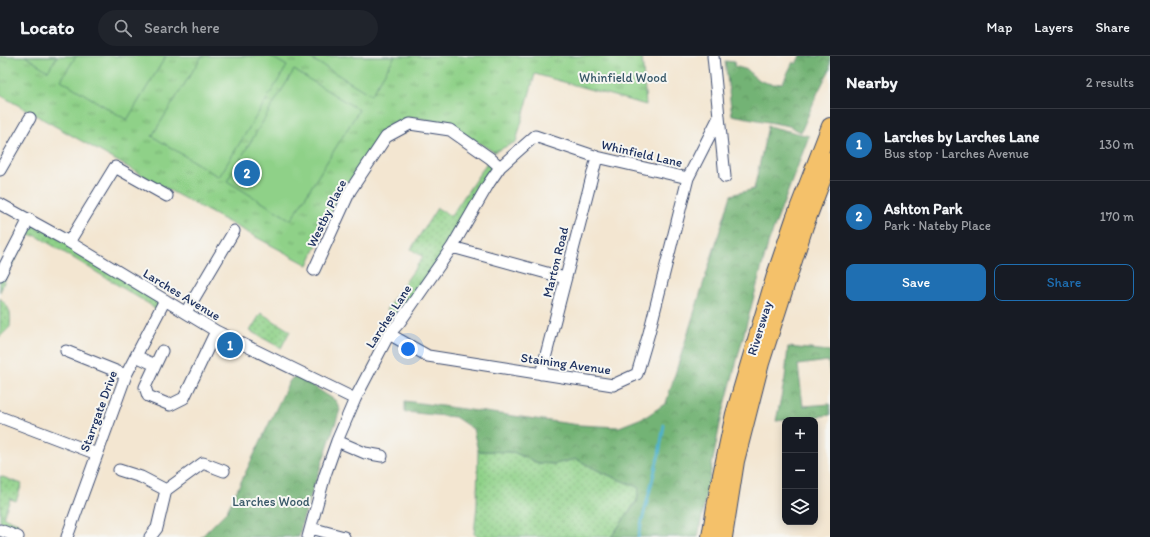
<!DOCTYPE html>
<html lang="en">
<head>
<meta charset="utf-8">
<style>
	:root { --surface:#171b24; --page:#20242c; --text:#f1f3f6; --muted:#9ea1a6; --line:#363941; --accent:#1f6fb2 }
	body { margin:0; font-family:Itim,sans-serif; background:var(--page); color:var(--text) }
	.controls { position:absolute; right:12px; bottom:12px; display:grid; overflow:hidden; border-radius:8px; box-shadow:0 2px 10px #0003 }
	.controls button { width:36px; height:36px; display:grid; place-items:center; padding:0; border:0; border-bottom:1px solid var(--line); background:var(--surface); color:var(--text); font:20px sans-serif }
	.you { position:absolute; left:408px; top:293px; width:14px; height:14px; margin:-10px; border:3px solid #fff; border-radius:50%; background:#1a73e8; box-shadow:0 0 0 6px #1a73e833 }
	.badge { display:grid; place-items:center; width:26px; height:26px; border-radius:50%; background:var(--accent); color:#fff; font-size:13px; font-weight:700 }
	.pin { position:absolute; translate:-50% -50%; border:2px solid #fff; box-shadow:0 1px 4px #0006 }
	.list { margin:0; padding:0; list-style:none }
	h2 { display:flex; justify-content:space-between; align-items:center; height:52px; margin:0; padding:0 16px; font-size:17px }
	h2 small { font-size:13px; font-weight:400; color:var(--muted) }
	.list li { display:grid; grid-template-columns:26px 1fr auto; gap:12px; align-items:center; box-sizing:border-box; height:72px; padding:0 16px; border-top:1px solid var(--line) }
	.list b { display:block; font-size:15px; white-space:nowrap }
	.list p { margin:0; font-size:13px; white-space:nowrap; color:var(--muted) }
	.list em { font-size:13px; font-style:normal; color:var(--muted) }
	.actions { display:flex; gap:8px; padding:12px 16px }
	.actions a { flex:1; padding:9px 0; border:1px solid var(--accent); border-radius:8px; text-align:center; font-size:14px; color:var(--accent) }
	.actions .main { background:var(--accent); color:#fff }
	.icon { flex:none; width:22px; height:22px; fill:none; stroke:currentColor; stroke-width:2; stroke-linecap:round; stroke-linejoin:round }
	.map { position:relative; flex:none; width:830px; height:481px; overflow:hidden }
	header { display:flex; align-items:center; gap:24px; box-sizing:border-box; height:56px; padding:0 20px; background:var(--surface); border-bottom:1px solid var(--line) }
	header strong { font-size:19px }
	nav { display:flex; gap:22px; margin-inline-start:auto; font-size:14px }
	.search { width:280px; height:36px; background:var(--page); display:flex; align-items:center; gap:10px; box-sizing:border-box; padding:0 14px; border-radius:22px; color:var(--muted); font-size:15px }
	main { display:flex }
	aside { flex:1; background:var(--surface) }
	.map>svg:first-child { display:block }
	.grass { fill:url(#grass-dots); stroke:#558073 }
	.forest { fill:url(#forest-crowns); stroke:#477169 }
	.park { fill:url(#park-tufts); stroke:#558073 }
	.pitch { fill:#8fd188; stroke:#558073 }
	.lines { fill:none; stroke-linecap:round; stroke-linejoin:round }
	.stream { stroke:#4db1cc; stroke-width:3 }
	.minor-casing { stroke:#3b4a6f; stroke-width:13 }
	.highway-casing { stroke:#3b4a6f; stroke-width:18 }
	.minor { stroke:#fff; stroke-width:11 }
	.highway { stroke:#f4c16a; stroke-width:16 }
	.labels { text-anchor:middle; stroke-width:4; stroke-linejoin:round; paint-order:stroke }
	.park-label { font-size:13px; fill:#385868; stroke:#f6f6f2 }
	.street-label { font-size:13px; fill:#1b2f5e; stroke:#f6f6f2 }
</style>
</head>
<body>
<header>
<strong>Locato</strong>
<div class="search"><svg class="icon" aria-label="search" viewBox="0 0 24 24"><circle cx="10" cy="10" r="6"/><path d="M15 15l6 6"/></svg>Search here</div>
<nav><a>Map</a><a>Layers</a><a>Share</a></nav>
</header>
<main>
<div class="map">
<svg width="830" height="481" viewBox="0 0 830 481">
	<defs>
		<pattern id="grass-dots" width="8" height="8" patternUnits="userSpaceOnUse"><rect width="8" height="8" fill="#8fd188"/><path d="M2 2h.1M6 6h.1" fill="none" stroke="#74aa72" stroke-width="1.8" stroke-linecap="round"/></pattern>
		<pattern id="forest-crowns" width="20" height="18" patternUnits="userSpaceOnUse"><rect width="20" height="18" fill="#73b374"/><path d="M2 6a3 3 0 1 1 6 0M12 15a3 3 0 1 1 6 0" fill="none" stroke="#5e9262"/></pattern>
		<pattern id="park-tufts" width="24" height="20" patternUnits="userSpaceOnUse"><rect width="24" height="20" fill="#8fd188"/><path d="M3 7l-1-3M5 7V3M7 7l1-3M15 17l-1-3M17 17v-4M19 17l1-3" fill="none" stroke="#74aa72"/></pattern>
	</defs>
	<rect width="100%" height="100%" fill="#f6f6f2"/>
	<filter id="ink" filterUnits="userSpaceOnUse"><feTurbulence type="fractalNoise" baseFrequency=".025" numOctaves="2"/><feDisplacementMap in="SourceGraphic" scale="8" xChannelSelector="R" yChannelSelector="G"/><feConvolveMatrix kernelMatrix="1 2 1 2 8 2 1 2 1" color-interpolation-filters="sRGB"/></filter>
	<filter id="wash" filterUnits="userSpaceOnUse"><feTurbulence type="fractalNoise" baseFrequency=".012" numOctaves="4" result="noise"/><feDisplacementMap in="SourceGraphic" scale="16" xChannelSelector="R" yChannelSelector="G"/><feGaussianBlur stdDeviation="0.9" result="paint"/><feColorMatrix in="noise" values="0 0 0 0 0 0 0 0 0 0 0 0 0 0 0 0 0 1.4 0 .05"/><feComposite in="paint" operator="in"/></filter>
	<g filter="url(#wash)">
		<rect width="100%" height="100%" fill="#f3e6d1"/>
		<path class="grass" d="M490 102 500 111 400 265 386 254 423 201 411 193 437 152 451 160Z
			M29 163 165 244 159 257 149 248 37 180 28 179 8 216 0 236V219Z
			M0 242C11 253 11 257 10 271L0 281Z
			M261 257 290 275 281 292 250 275Z
			M478 395 513 396 538 407 555 408 576 403 601 416 639 432 637 444 611 481H478L474 478 477 449Z
			M0 420 22 428 16 445 10 443 3 461 18 467 17 471 0 465Z"/>
		<path class="forest" d="M800 0H830V13L818 36 801 76 789 70 732 59 725 5 735 6 734 10 748 14C754 24 773 32 783 26L793 6 796 8Z
			M768 70 809 80 768 188 720 368 698 481H611L637 445 639 432 601 416 576 403 555 408 538 407 513 396 478 395 473 373 455 361 405 356V345L579 369 619 371 647 360 666 347 731 139 754 133Z
			M788 291 830 295V319L828 305 798 309 803 350 830 348V359L776 365 785 322Z
			M297 321 307 326 336 345 340 354 302 466 299 481H201L227 455 289 326 292 322Z"/>
		<path class="park" d="M0 0H642L646 49 535 18 516 86 494 96 447 68 419 62H409L380 80 367 102 333 153 308 209 163 131 0 39Z"/>
		<path class="pitch" d="M25 0H57L48 15Z
			M76 0H166L127 64 61 24Z
			M202 0H270L287 10 219 121 152 80Z
			M307 0H395L371 39Z
			M294 14 359 54 291 164 227 125Z"/>
		<g class="lines">
			<path class="stream" d="M638 481 659 398 664 369"/>
		</g>
	</g>
	<g filter="url(#ink)">
		<g class="lines">
			<g class="minor-casing">
				<path id="minor" d="M713 0 725 121
					M0 114 30 62
					M0 148 69 186 216 275 355 343
					M69 186 115 111 167 140
					M452 191 565 222
					M314 214 350 135 386 81 410 68 450 74 490 102 500 111
					M0 219 29 163
					M186 256 234 175
					M389 278 428 300 613 329 637 318 649 277 688 122
					M66 295 126 319
					M162 295 145 331 148 340 170 349 184 342 216 275
					M136 300 155 309
					M541 318 597 101
					M0 361 97 398
					M337 385 365 397 382 400
					M119 414 141 421 166 434 203 407 224 415
					M311 472 344 481
					M0 474 18 481
					M67 481 126 319 165 244
					M150 481 157 472 166 434
					M308 481 325 419 337 385 355 343 389 278 399 267 452 191 489 127 500 111 535 80 597 101 688 122 719 61"/>
			</g>
			<g class="highway-casing">
				<path id="highway" d="M710 481 718 433 734 358 775 219 794 163 830 70
					M724 481 736 405 761 307 805 170 830 104"/>
			</g>
			<use href="#minor" class="minor"/>
			<use href="#highway" class="highway"/>
		</g>
	</g>
	<g class="labels">
		<g class="park-label">
			<text x="623" y="26">Whinfield Wood</text>
			<text x="271" y="450">Larches Wood</text>
		</g>
		<g class="street-label">
			<text transform="translate(642 97) rotate(13)" y="5">Whinfield Lane</text>
			<text transform="translate(326 157) rotate(-64)" y="5">Westby Place</text>
			<text transform="translate(555 206) rotate(-76)" y="5">Marton Road</text>
			<text transform="translate(182 238) rotate(31)" y="5">Larches Avenue</text>
			<text transform="translate(388 260) rotate(-57)" y="5">Larches Lane</text>
			<text transform="translate(759 272) rotate(-73)" y="5">Riversway</text>
			<text transform="translate(566 307) rotate(8)" y="5">Staining Avenue</text>
			<text transform="translate(98 355) rotate(-70)" y="5">Starrgate Drive</text>
		</g>
	</g>
</svg>
<div class="controls">
<button>+</button>
<button>−</button>
<button><svg class="icon" aria-label="layers" viewBox="0 0 24 24"><path d="M12 4l9 5-9 5-9-5zM3 14l9 5 9-5"/></svg></button>
</div>
<div class="you"></div>
<div class="pin badge" style="left:230px;top:289px">1</div>
<div class="pin badge" style="left:247px;top:117px">2</div>
</div>
<aside>
<h2>Nearby<small>2 results</small></h2>
<ul class="list">
<li><span class="badge">1</span><div><b>Larches by Larches Lane</b><p>Bus stop · Larches Avenue</p></div><em>130 m</em></li>
<li><span class="badge">2</span><div><b>Ashton Park</b><p>Park · Nateby Place</p></div><em>170 m</em></li>
</ul>
<div class="actions"><a class="main">Save</a><a>Share</a></div>
</aside>
</main>
</body>
</html>
